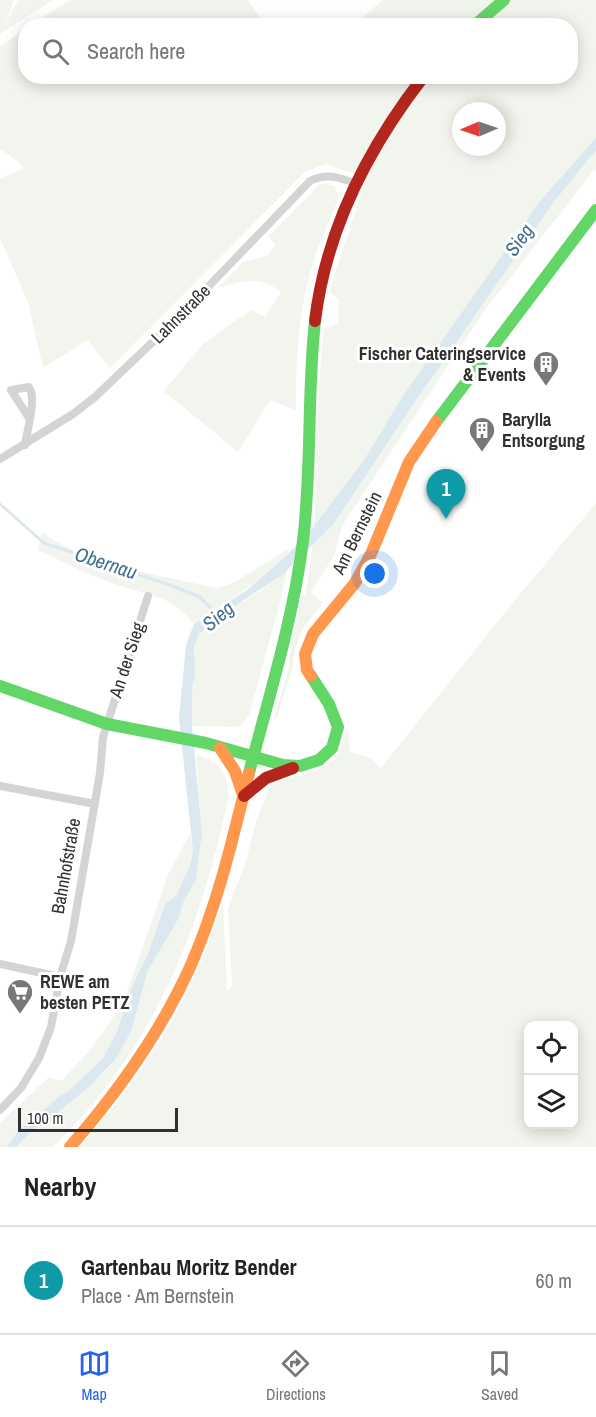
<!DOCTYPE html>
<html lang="en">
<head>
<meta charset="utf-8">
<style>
	:root { --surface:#fff; --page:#f6f6f6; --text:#222; --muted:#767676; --line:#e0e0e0; --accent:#2563eb }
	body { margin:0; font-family:"Archivo Narrow",sans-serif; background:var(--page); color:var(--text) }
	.controls { position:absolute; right:18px; bottom:18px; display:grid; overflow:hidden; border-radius:12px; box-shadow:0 3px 15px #0003 }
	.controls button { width:54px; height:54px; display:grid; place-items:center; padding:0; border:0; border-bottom:2px solid var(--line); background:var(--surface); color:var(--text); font:30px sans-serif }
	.compass { position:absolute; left:452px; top:102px; width:54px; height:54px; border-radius:50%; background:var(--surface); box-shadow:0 3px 15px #0003; rotate:268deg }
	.scale { position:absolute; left:18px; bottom:15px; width:160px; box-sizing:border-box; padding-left:6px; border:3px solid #303030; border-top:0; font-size:16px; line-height:21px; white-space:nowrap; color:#303030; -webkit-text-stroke:4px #fff; paint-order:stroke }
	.you { position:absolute; left:375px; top:574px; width:21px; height:21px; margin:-15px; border:4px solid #fff; border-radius:50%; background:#1a73e8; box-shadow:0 0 0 9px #1a73e833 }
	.badge { display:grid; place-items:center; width:39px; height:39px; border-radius:50%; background:var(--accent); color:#fff; font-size:20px; font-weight:700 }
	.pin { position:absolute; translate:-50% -50px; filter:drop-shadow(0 2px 3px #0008) }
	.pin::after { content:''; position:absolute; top:32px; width:21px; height:18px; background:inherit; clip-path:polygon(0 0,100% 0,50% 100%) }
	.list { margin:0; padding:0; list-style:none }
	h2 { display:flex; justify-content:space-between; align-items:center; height:78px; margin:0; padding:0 24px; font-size:26px }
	h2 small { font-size:20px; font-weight:400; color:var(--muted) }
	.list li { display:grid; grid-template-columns:39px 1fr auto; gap:18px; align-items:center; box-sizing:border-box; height:108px; padding:0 24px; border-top:2px solid var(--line) }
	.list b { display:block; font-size:22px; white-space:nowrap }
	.list p { margin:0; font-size:20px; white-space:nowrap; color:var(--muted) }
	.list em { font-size:20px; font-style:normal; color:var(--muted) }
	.icon { flex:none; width:33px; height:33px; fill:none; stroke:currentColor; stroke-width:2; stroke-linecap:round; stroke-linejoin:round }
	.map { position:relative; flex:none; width:596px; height:1147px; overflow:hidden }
	.search { position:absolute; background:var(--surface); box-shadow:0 3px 15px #0003; left:18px; right:18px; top:18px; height:66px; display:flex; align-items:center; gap:15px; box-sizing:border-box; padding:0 21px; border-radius:24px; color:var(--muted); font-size:22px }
	.sheet { height:186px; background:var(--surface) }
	nav { display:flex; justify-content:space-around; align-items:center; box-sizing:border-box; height:84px; border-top:2px solid var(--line); background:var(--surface); font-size:16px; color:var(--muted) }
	nav a { display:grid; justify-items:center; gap:3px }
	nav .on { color:var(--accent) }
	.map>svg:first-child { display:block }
	.green { fill:#f1f5ed; fill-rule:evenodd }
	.water { fill:#dbe8f0 }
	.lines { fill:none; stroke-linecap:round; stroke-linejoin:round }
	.stream { stroke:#dbe8f0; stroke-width:3 }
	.street { stroke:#d4d4d4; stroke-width:8 }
	.fast { stroke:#63d668; stroke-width:12 }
	.slow { stroke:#ff974d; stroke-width:12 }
	.jam { stroke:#b3261e; stroke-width:12 }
	.labels { text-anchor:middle; stroke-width:6; stroke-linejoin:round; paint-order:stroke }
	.street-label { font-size:18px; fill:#303030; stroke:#fff }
	.poi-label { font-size:18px; font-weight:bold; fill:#303030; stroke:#fff; text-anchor:start }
	.water-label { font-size:20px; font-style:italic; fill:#426f8e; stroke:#fff }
</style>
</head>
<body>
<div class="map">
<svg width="596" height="1147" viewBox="0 0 596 1147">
	<rect width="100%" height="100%" fill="#fff"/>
	<path class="green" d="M0 0H14L5 24 18 0H53L0 34Z
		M70 0H248L265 25H31Z
		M383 0H596V170L593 171 485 310 342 526 335 554 311 592 323 603 303 628 295 648 292 670 277 717 273 720 289 669V659L301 596 305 595C319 527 315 458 319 388 320 368 322 348 324 328L338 324 339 300 329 292 366 178 326 164 306 171 110 368 88 340 43 368 28 302 0 238V179L24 168 19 162 0 149V46L25 29 26 76H570V26L353 25ZM461 111H497V147H461Z
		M320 184 334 185 339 196C332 217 321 238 314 260 298 308 296 360 296 410L270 400 238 452 164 391 203 344 251 310 265 317 281 292C259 275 242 281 218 288L243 262 267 256 275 245 269 236Z
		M596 503V1147H79C125 1097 167 1038 195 976 205 952 214 928 223 904L227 992 232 985 228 909 247 858 256 821 272 781C294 776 324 774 338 754 344 746 343 735 348 727L350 752 371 758 381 768 502 616ZM528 1026H574V1124H528Z
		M42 532C82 565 166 576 216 588L231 584 289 549 288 554 248 588 194 624C171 595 150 596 118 585 91 576 64 562 38 550Z
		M287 570 279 606 249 715 244 723 237 727 192 726V689L195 673 194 647 199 634 218 624 226 612 257 593Z
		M196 755C219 760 230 776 228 799 199 934 154 1048 53 1147H16L33 1130 54 1116 105 1072 115 1060 131 1032 148 970 179 918 183 903 196 880 202 833Z
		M190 833 193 851 190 865 176 896 165 904 149 951 130 991 118 1029 103 1058 69 1092 60 1096 19 1130 6 1147H0V1123L49 1077 61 1081 92 1048 123 1003 168 875Z"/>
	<path class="water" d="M596 138V150L553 203 410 409 333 525 283 574 226 612 210 631 206 629 199 634 194 647 195 673 192 689V726L202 833 196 880 183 903 179 918 148 970 131 1032 115 1060 92 1084 54 1116 33 1130 16 1147H6L19 1130 60 1096 69 1091 103 1058 118 1029 130 991 149 951 165 904 176 896 190 865 193 851 179 718 186 645 194 624 247 590 288 554 314 526 364 460 403 396 541 200Z"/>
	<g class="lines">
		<path class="stream" d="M0 504 44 543 170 585 200 597 216 614"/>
		<path class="street" d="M25 445C27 430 37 399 29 387L11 390 29 418
			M0 459 73 414 95 397 182 314 310 181C326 173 340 177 356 184
			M0 786 95 804
			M0 964 60 977
			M0 1110 21 1088 39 1058 51 1027 60 977 71 941 100 773 103 737 148 596"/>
		<path class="fast" d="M474 26 504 0
			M436 422 596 210
			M0 686 107 724 206 743 283 765 300 766 319 760 332 748 338 727 329 704 311 676
			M249 773C269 696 293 620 303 541 312 468 307 394 315 321"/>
		<path class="slow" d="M311 676 307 670 305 654 313 634 355 583 371 554 409 462 436 422
			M220 748 235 771 243 795
			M70 1147C118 1092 161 1032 191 965 218 903 233 838 249 773"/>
		<path class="jam" d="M315 321C326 230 368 148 424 76
			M244 796 266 778 293 768"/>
	</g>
	<defs>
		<g id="building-pin" transform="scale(1.35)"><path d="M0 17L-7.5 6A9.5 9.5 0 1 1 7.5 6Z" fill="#787878" stroke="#fff"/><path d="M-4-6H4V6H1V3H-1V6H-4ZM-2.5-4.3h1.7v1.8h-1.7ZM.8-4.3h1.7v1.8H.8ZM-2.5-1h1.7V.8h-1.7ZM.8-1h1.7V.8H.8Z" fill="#fff"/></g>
		<g id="supermarket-pin" transform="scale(1.35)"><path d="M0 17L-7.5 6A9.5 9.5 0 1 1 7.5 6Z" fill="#787878" stroke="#fff"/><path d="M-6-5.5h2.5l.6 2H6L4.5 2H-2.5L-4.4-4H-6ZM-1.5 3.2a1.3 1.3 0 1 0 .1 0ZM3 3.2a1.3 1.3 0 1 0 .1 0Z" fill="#fff"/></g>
	</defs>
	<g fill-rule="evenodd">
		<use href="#building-pin" x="546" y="364"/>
		<use href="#building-pin" x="482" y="430"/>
		<use href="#supermarket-pin" x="20" y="992"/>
	</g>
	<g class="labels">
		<g class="street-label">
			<text transform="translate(181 314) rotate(-45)" y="6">Lahnstraße</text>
			<text transform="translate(357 533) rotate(-64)" y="6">Am Bernstein</text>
			<text transform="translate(127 660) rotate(-72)" y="6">An der Sieg</text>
			<text transform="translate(66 866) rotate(-80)" y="6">Bahnhofstraße</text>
		</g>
		<g class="poi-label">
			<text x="526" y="360" text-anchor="end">Fischer Cateringservice<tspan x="526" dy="21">&amp; Events</tspan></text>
			<text x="502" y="426">Barylla<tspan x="502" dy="21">Entsorgung</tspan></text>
			<text x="40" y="988">REWE am<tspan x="40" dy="21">besten PETZ</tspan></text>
		</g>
		<g class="water-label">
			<text transform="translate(519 240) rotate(-55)" y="7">Sieg</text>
			<text transform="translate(106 563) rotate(18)" y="7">Obernau</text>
			<text transform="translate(218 616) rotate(-40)" y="7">Sieg</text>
		</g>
	</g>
</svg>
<div class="controls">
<button><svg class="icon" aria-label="locate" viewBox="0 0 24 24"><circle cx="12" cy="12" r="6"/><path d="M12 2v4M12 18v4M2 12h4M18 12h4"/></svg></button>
<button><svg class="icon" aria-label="layers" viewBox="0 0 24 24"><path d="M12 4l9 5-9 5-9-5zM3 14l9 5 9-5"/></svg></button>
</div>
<svg class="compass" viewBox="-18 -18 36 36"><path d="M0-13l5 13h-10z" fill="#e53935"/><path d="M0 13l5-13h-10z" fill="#767676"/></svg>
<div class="scale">100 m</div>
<div class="you"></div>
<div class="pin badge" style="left:446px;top:519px;background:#0f9aa8">1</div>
<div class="search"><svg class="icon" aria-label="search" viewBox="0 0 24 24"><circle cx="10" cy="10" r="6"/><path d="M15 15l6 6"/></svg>Search here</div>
</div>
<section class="sheet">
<h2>Nearby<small></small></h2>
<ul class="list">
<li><span class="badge" style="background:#0f9aa8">1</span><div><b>Gartenbau Moritz Bender</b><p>Place · Am Bernstein</p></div><em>60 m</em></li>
</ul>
</section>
<nav>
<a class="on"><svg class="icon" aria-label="map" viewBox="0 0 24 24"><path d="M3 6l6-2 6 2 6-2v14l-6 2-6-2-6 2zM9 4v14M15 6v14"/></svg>Map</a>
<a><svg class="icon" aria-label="directions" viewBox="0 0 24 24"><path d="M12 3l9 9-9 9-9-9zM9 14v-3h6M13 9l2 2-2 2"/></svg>Directions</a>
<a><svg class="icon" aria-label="saved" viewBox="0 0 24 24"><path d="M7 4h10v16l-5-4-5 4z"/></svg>Saved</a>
</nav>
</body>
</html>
